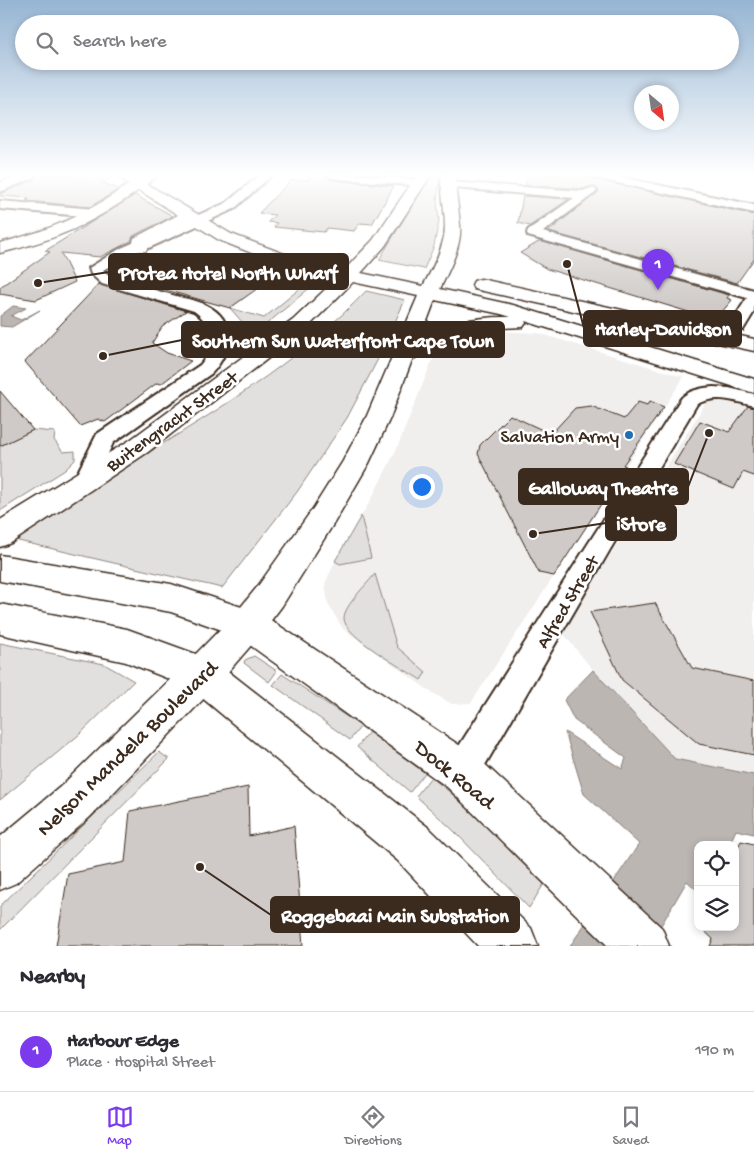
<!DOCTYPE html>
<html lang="en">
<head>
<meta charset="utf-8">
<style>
	:root { --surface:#fff; --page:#f2f2f3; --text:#2b2b33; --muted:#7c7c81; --line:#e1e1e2; --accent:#7c3aed }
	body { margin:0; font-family:"Gochi Hand",sans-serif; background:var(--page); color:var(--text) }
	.controls { position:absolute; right:15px; bottom:15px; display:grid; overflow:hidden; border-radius:10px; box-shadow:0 2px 8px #0003 }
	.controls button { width:45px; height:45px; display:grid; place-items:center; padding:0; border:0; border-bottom:1px solid var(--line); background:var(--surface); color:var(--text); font:25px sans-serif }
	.compass { position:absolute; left:634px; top:85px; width:45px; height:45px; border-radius:50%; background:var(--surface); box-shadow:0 2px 8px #0003; rotate:151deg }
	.you { position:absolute; left:421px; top:486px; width:18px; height:18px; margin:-12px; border:4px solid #fff; border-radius:50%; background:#1a73e8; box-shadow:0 0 0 8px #1a73e833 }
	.badge { display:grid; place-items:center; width:32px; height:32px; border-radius:50%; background:var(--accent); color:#fff; font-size:16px; font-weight:700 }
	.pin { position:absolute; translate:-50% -41px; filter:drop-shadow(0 1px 2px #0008) }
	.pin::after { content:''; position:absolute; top:26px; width:18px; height:15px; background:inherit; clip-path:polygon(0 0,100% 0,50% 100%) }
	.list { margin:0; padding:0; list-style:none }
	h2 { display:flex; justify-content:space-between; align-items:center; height:65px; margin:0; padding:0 20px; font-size:21px }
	h2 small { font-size:16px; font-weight:400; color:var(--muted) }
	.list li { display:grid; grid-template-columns:32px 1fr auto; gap:15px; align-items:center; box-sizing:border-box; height:80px; padding:0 20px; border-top:1px solid var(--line) }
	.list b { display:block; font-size:19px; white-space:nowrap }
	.list p { margin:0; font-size:16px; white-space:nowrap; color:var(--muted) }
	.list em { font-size:16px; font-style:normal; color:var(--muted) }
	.icon { flex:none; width:28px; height:28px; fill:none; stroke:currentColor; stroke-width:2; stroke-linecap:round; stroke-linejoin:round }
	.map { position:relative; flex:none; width:754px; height:946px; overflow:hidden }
	.search { position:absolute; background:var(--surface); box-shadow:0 2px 8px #0003; left:15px; right:15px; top:15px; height:55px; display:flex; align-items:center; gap:12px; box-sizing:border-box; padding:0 18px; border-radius:28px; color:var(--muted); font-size:19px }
	.sheet { height:145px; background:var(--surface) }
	nav { display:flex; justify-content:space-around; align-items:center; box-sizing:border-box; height:70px; border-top:1px solid var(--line); background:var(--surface); font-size:14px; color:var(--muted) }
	nav a { display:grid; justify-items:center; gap:2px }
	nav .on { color:var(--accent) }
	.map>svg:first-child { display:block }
	.built { fill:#f1efee }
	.green { fill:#e2e0de; stroke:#8e857e }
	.water { fill:#bcb6b3; stroke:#887e77 }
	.building { fill:#cfcac7; stroke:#3b2a1e }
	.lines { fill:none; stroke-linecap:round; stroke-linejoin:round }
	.street-casing { stroke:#3b2a1e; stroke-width:4 }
	.secondary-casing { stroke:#3b2a1e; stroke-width:3 }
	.primary-casing { stroke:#3b2a1e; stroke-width:3 }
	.street { fill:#fff; fill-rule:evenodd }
	.secondary { fill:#fff; fill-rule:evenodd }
	.primary { fill:#fff; fill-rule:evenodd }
	.poi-dot { fill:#1f6fb2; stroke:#fff; stroke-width:2 }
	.labels { text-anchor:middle; stroke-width:5; stroke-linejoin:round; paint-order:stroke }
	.street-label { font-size:19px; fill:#3b2a1e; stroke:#fff }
	.poi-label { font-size:19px; fill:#3b2a1e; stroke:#fff; text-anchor:end }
	.near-street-label { font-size:22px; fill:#3b2a1e; stroke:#fff }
	.leader { fill:none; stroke:#3b2a1e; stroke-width:2 }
	.callout-dot { fill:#3b2a1e; stroke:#fff; stroke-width:2 }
	.callout { fill:#3b2a1e; stroke:#3b2a1e; stroke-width:2 }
	.callout-label { font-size:20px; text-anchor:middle; font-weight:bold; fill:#fff }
</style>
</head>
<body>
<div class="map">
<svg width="754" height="946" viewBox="0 0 754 946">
	<rect width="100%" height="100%" fill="#fff"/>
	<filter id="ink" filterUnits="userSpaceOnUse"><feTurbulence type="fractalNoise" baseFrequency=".02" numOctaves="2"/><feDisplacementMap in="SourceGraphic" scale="10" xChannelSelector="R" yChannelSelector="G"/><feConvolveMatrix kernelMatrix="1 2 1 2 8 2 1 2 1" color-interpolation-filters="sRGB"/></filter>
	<g filter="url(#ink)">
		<path class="built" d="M494 331 538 333 684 377 471 703 452 704 431 692 343 629 328 604 325 584 335 561 373 496 397 448 432 361 442 347 452 339 466 334Z
			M718 397 754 404V775L675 759 593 670 562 632 705 404Z"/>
		<path class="green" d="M431 175H440L437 200 439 221 434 246 424 269 379 260Z
			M309 281 312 286 263 327 247 335 243 323 230 308 264 318Z
			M366 291 405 300 378 359 347 418 297 492 222 588 10 539C60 508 110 477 159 446 233 401 306 354 366 291Z
			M33 430 55 432 54 440 63 452 75 451V460L65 470 0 511V446Z
			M361 516 371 558 340 564 335 561Z
			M375 574 397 647 426 672 421 680C406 670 343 636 344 618 344 606 367 584 375 574Z
			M0 643 104 664 134 681 80 734 0 800Z
			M254 656 277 671 269 682 244 663 245 660Z
			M282 674 361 726 350 740 273 685Z
			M369 732 425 773 410 792 357 747Z
			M159 752 169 759 0 930V906Z
			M431 777 471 809 547 879 529 908 454 831 416 796Z"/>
		<path class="water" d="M13 306 26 308 11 316 21 320 40 310 12 327 0 326V316Z
			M593 670 675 759 754 775V834L736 830 729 845H698V891L687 881 649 946H570L639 844 584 794 565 732 622 769 626 758 574 720 564 700Z"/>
		<path class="building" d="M37 175H115L103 183 119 189 90 207 27 201 29 200H26L29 198 0 196V194L34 180Z
			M308 175H325L332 180 394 186 372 224 360 223 354 231 327 228 324 232 274 227 277 223 268 222 275 215 259 213 291 180H308Z
			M527 175H578L754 215V259L737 283 548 232 599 191 591 186 583 189 525 185Z
			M135 195 173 216 133 236 131 241 100 257 61 253 75 282 36 300 0 294V287L50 252 45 251Z
			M523 196 569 199 530 226 518 223Z
			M540 241 729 295 727 298 732 300 715 320 547 269 520 253Z
			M147 256 261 286 230 308 112 275Z
			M99 284 186 311 162 327 152 343 167 353 191 361 161 384 157 383 105 422 98 419 80 426 25 362Z
			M0 391 33 430 0 446Z
			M650 401 664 407 623 465 626 466 554 576 539 573 478 454 480 445 510 415 551 434 575 408 591 406 624 419 638 402 647 405Z
			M748 406 754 408V476L743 472 734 489 674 464 700 421 729 432Z
			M655 603 692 668 754 681V755L699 744 622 680 590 612Z
			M248 787 249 836 294 826 303 946H56L68 874 125 862 130 811Z
			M741 841 754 844V946H710L713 939 700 927H735V853Z"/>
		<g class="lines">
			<g class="street-casing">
				<path id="street" d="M260 175H272L234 209 151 247 131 254 103 270 112 278C133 284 155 290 176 296 185 299 197 300 206 305 237 320 232 351 212 373L113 443 92 488 84 490 76 488 73 482 97 434 200 365C217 346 215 327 194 311L102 284 91 274 89 268 121 248 226 203Z
					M327 175H367L419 180 425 183 419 186 332 178Z
					M590 175H610L754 205V213L595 178Z
					M447 182 583 191 591 188 595 189 597 191 595 193 543 232 754 290V312L743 330H731L729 326 747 298 528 236 527 233 528 230 574 198 443 187 441 185 443 183Z
					M0 201 95 209 101 213 95 217 0 209Z
					M713 387 729 388 754 394V406C734 401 717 394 697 404L611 548 474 784 462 789 450 784 445 772 450 760 680 400C687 390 702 388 713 387Z"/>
			</g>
			<g class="secondary-casing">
				<path id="secondary" d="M17 175H35L33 178 0 192V183Z
					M117 175H133L138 178 142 175H158L147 184 231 234 298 259 355 272 358 276 355 280 349 281 287 267 219 240 189 221 148 243 146 251H134L132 247 134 238 178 215 139 190C90 225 58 239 0 253V243C54 229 83 216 129 184Z
					M0 555 171 584 260 613 477 757 662 928 669 946H608L447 787 236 635 171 612 0 581Z
					M0 604 127 629 215 661 429 828 531 928 538 946H478L397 860 189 687 126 662 0 634Z"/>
			</g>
			<g class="primary-casing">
				<path id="primary" d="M417 175H431L385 246 361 273 423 286C432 270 445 245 445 227 445 209 441 192 441 175H455C455 192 459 209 460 226 462 246 448 272 440 289L513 305 754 379V393L525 321 526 323 523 327 484 329 464 333 438 344 412 360 390 418 369 463 334 523 282 606 260 635 215 687 90 817 16 883 0 890V837L60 787 189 661 236 613 258 586 314 507 343 461 366 418 418 296 353 282 307 328 148 452 11 543 0 547V520L130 440 293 320 331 284 373 240ZM435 300 501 314 511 317C479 316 449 322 421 337Z
					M481 279 754 339V351L474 289 472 285 474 281Z"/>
			</g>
			<use href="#street" class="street"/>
			<use href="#secondary" class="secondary"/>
			<use href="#primary" class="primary"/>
		</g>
	</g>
	<linearGradient id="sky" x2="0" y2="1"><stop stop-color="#96b5d3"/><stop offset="0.57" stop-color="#fff"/><stop offset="1" stop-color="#fff" stop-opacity="0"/></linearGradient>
	<rect width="754" height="307" fill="url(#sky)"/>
	<circle class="poi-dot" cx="629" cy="435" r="5"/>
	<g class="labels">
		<g class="street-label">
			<text transform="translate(171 420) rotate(-36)" y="7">Buitengracht Street</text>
			<text transform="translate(566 601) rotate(-59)" y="7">Alfred Street</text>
		</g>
		<g class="poi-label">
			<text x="619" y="442">Salvation Army</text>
		</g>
		<g class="near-street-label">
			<text transform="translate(126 747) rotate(-44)" y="8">Nelson Mandela Boulevard</text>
			<text transform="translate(456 773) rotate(39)" y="8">Dock Road</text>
		</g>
	</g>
	<path class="leader" d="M38 283L109 272M567 264L584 328M103 356L182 340M709 433L688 487M533 534L606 523M200 867L271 915"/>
	<g class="callout-dot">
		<circle cx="38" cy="283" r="5"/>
		<circle cx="567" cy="264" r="5"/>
		<circle cx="103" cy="356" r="5"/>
		<circle cx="709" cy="433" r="5"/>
		<circle cx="533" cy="534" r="5"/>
		<circle cx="200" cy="867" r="5"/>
	</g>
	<g class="callout">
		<rect x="109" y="254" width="239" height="35" rx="5"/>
		<rect x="584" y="311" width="157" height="35" rx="5"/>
		<rect x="182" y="322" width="322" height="35" rx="5"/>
		<rect x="519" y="469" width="169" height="35" rx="5"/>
		<rect x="606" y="505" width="70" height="35" rx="5"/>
		<rect x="271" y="897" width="248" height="35" rx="5"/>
	</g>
	<g class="callout-label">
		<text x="228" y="279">Protea Hotel North Wharf</text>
		<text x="663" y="335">Harley-Davidson</text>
		<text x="343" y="347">Southern Sun Waterfront Cape Town</text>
		<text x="603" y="494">Galloway Theatre</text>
		<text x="641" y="530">iStore</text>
		<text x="395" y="922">Roggebaai Main Substation</text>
	</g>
</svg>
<div class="controls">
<button><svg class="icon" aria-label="locate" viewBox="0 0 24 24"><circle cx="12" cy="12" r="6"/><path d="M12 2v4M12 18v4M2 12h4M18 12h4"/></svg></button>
<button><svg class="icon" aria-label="layers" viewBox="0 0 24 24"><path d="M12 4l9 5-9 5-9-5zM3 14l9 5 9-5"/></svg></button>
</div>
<svg class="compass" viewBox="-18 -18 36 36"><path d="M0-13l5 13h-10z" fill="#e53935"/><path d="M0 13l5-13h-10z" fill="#7c7c81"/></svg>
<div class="you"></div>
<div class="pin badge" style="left:658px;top:290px">1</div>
<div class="search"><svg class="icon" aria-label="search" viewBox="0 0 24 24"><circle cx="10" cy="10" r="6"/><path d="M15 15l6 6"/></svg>Search here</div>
</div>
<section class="sheet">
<h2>Nearby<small></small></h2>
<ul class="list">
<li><span class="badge">1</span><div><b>Harbour Edge</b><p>Place · Hospital Street</p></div><em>190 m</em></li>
</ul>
</section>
<nav>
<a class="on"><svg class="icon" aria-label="map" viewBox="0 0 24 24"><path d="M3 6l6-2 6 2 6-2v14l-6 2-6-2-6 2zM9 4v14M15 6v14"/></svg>Map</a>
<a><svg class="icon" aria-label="directions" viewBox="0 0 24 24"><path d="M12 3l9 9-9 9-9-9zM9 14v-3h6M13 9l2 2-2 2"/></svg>Directions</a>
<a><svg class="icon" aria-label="saved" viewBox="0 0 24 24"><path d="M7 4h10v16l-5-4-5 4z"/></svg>Saved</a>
</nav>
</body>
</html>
